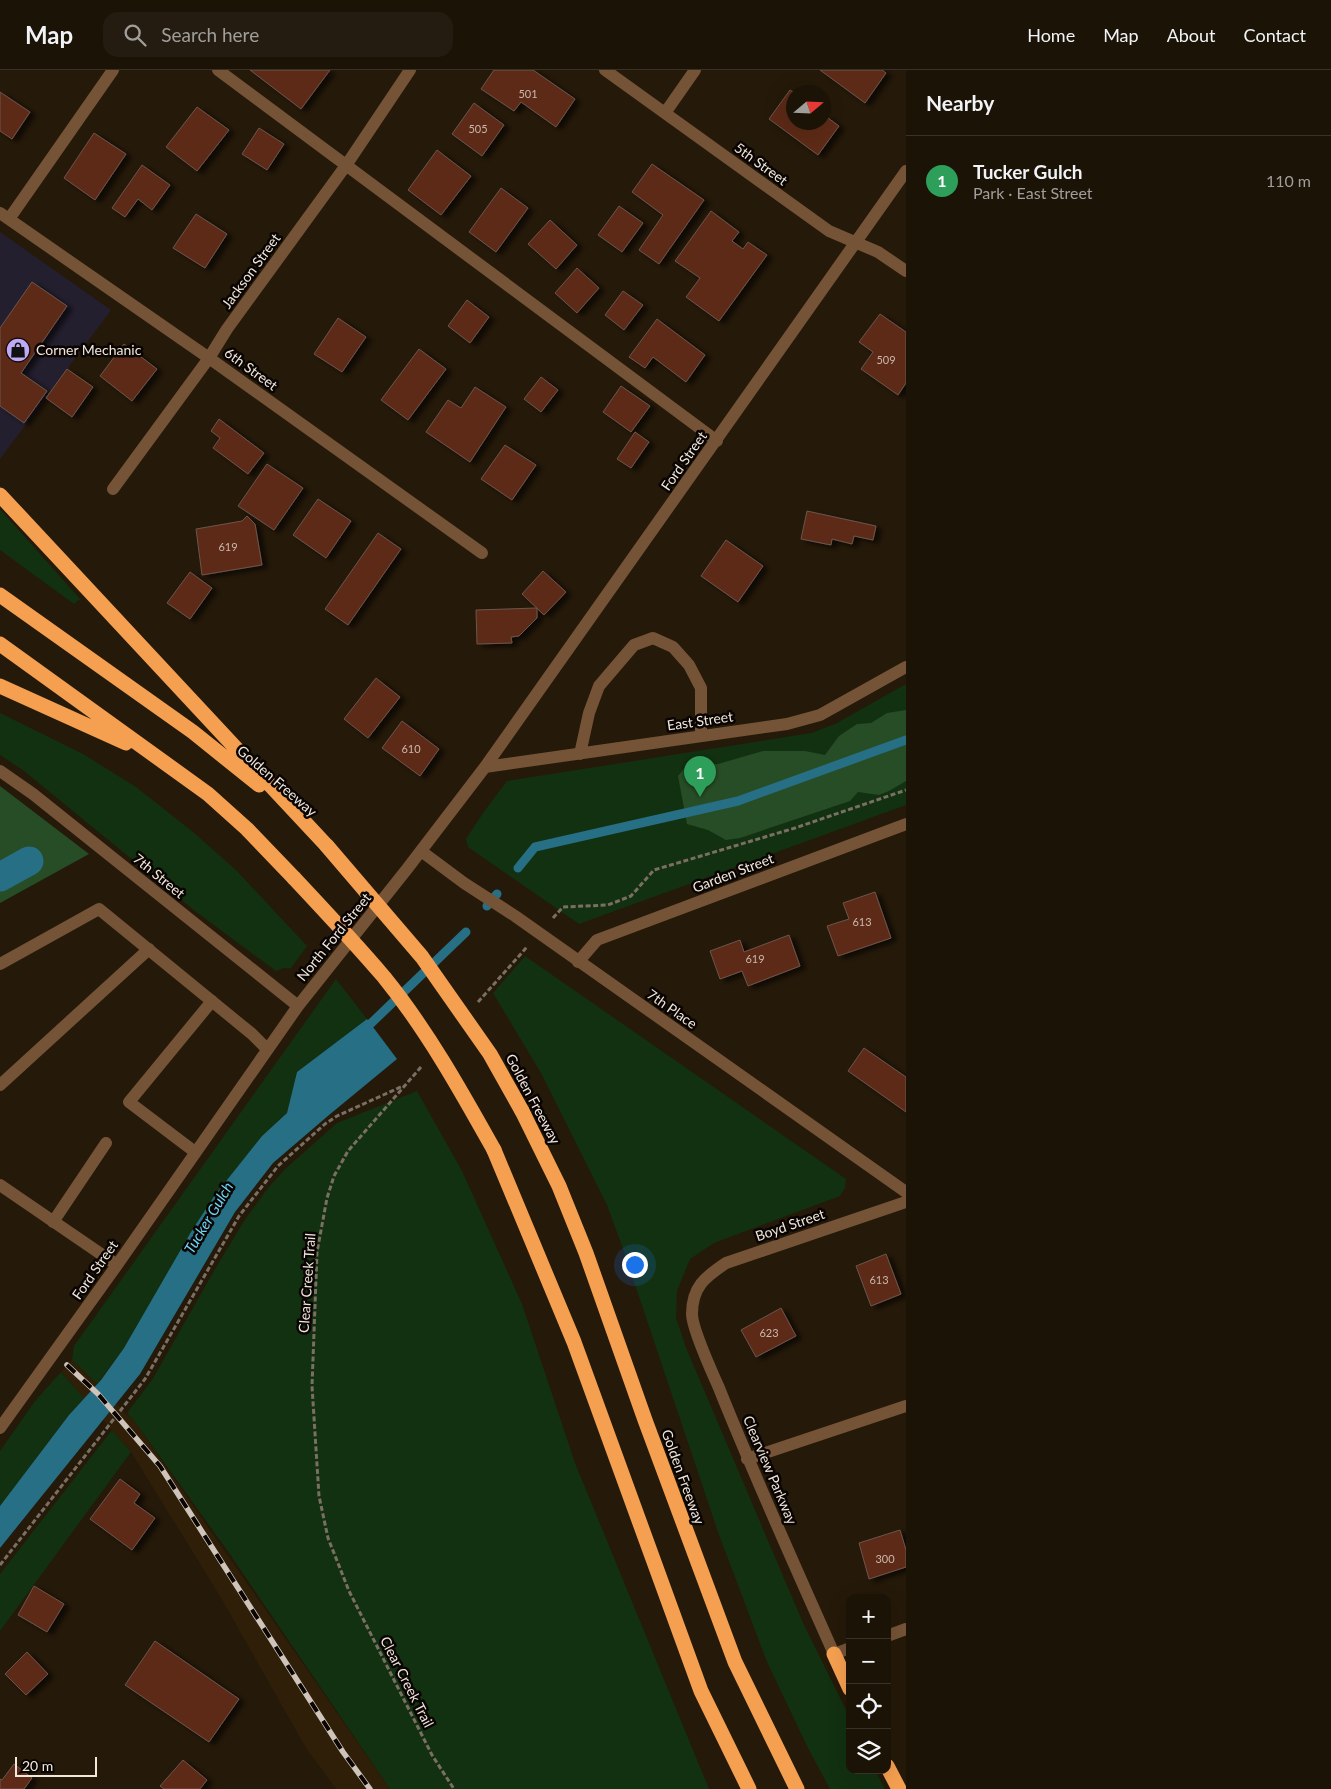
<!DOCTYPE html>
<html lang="en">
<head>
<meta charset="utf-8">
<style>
	:root { --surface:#1c1307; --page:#251c11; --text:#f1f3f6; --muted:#a09e9b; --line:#3a3228; --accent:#2563eb }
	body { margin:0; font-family:Lato,sans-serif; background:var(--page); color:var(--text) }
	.controls { position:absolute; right:15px; bottom:15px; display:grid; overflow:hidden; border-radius:10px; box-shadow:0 5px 20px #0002 }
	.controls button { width:45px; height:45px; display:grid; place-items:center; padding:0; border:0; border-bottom:1px solid var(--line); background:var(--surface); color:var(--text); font:25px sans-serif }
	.compass { position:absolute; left:786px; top:15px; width:45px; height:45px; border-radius:50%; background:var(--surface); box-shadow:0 5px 20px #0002; rotate:71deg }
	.scale { position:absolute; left:15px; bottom:12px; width:82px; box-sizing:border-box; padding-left:5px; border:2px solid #f0e7dd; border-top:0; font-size:14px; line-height:18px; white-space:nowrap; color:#f0e7dd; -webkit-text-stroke:4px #0a0502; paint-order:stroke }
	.you { position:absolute; left:634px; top:1194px; width:18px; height:18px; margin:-12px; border:4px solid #fff; border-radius:50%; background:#1a73e8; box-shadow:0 0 0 8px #1a73e833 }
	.badge { display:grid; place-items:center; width:32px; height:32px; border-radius:50%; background:var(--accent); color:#fff; font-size:16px; font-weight:700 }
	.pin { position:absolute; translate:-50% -41px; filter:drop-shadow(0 1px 2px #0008) }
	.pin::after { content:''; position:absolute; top:26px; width:18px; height:15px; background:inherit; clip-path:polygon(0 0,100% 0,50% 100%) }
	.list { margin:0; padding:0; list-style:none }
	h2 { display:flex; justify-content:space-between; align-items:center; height:65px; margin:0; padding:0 20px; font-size:21px }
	h2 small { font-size:16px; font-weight:400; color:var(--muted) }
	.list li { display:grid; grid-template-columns:32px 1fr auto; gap:15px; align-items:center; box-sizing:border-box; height:90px; padding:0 20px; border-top:1px solid var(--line) }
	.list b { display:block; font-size:19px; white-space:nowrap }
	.list p { margin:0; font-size:16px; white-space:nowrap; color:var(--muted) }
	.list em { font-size:16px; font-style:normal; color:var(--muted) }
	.icon { flex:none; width:28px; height:28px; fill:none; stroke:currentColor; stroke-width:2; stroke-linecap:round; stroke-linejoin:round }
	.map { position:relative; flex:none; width:906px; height:1719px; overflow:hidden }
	header { display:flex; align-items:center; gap:30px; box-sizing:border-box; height:70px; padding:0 25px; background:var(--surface); border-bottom:1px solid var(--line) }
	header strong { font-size:24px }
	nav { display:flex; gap:28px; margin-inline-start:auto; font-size:18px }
	.search { width:350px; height:45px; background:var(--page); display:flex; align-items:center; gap:12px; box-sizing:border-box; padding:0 18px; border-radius:15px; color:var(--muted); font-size:19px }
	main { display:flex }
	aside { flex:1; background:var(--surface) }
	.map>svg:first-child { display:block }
	.commercial { fill:#241f2f }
	.built { fill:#2f1f09 }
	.green { fill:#123111 }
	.forest { fill:#274d26 }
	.water { fill:#266f85 }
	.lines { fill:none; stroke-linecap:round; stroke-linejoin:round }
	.stream { stroke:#266f85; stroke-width:9 }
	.canal { stroke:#266f85; stroke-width:29 }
	.building { fill:#5c2b17; stroke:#6c554d; filter:url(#shadow) }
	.path { stroke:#7a6f62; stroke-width:3; stroke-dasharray:5 2.5; stroke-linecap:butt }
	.minor { stroke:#755336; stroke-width:12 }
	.highway { stroke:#f5a050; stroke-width:15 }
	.rail-casing { stroke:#cec4b9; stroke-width:5.5 }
	.rail { stroke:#0a0502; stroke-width:4; stroke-dasharray:11; stroke-linecap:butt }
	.highway-bridge { stroke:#f5a050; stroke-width:15 }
	.labels { text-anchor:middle; stroke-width:5; stroke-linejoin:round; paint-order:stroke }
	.number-label { font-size:11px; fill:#cbb8ac }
	.street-label { font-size:14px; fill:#f0e7dd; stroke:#0a0502 }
	.poi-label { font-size:14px; fill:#f0e7dd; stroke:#0a0502; text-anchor:start }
	.water-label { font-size:15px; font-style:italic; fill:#6cd5f7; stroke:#0a0502 }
</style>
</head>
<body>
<header>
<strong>Map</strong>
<div class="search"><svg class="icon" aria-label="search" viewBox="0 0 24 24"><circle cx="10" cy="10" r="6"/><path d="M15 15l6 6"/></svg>Search here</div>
<nav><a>Home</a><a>Map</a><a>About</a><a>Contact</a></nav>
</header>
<main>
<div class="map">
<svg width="906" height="1719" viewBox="0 0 906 1719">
	<defs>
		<filter id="shadow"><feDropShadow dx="5.5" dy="3" stdDeviation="2.5" flood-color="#0009"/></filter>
	</defs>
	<rect width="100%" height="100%" fill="#251909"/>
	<path class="commercial" d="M0 162 111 240 0 389Z"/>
	<path class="built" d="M72 1290 135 1352 390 1719H336L306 1678 220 1526 131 1382 61 1302Z"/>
	<path class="green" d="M0 439 80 529 74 534 0 480Z
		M906 614V735L579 854 468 777 466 769 483 743 507 711 811 663 835 654Z
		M0 643 83 684 136 717 193 762 236 800 307 876 291 898H284L276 901 195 841 24 701 0 685Z
		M525 886 846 1109 845 1118 840 1126 714 1173 690 1189 677 1221 676 1248 687 1280 803 1553 850 1648V1700H875L885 1719H830L809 1680 767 1592 718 1462 622 1176 607 1135 541 1003 493 923Z
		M336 909 367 949 297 1002 287 1043 262 1066 215 1125 124 1278 97 1314 72 1290 74 1276Z
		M417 1021 462 1101 522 1234 575 1393 709 1719H390L229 1483 135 1352 127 1343 152 1310 215 1199 244 1151 268 1118 285 1099 337 1053Z
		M61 1302 84 1328 69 1345 0 1436V1381L35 1331Z
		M112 1360 131 1382 0 1561V1504Z"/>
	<path class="forest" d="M906 640V711L889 721 879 725 858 722 850 731 740 768 726 770 708 760 687 754 678 706 687 695 718 694 763 681H805L825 685 839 666 857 654 871 653 887 643Z
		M0 716 89 784 0 833Z"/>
	<path class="water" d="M367 949 397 989 329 1045 273 1093 235 1142 140 1304 0 1478V1436L69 1345 101 1310 124 1278 191 1162 215 1125 262 1066 287 1043 297 1002Z"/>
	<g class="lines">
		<path class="stream" d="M518 798 535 777 738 731 906 670
			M487 836 497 824
			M362 962 466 862"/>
		<path class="canal" d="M0 807 29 791"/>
	</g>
	<path class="building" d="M250 0H330L301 39Z
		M494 0H533L575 29 556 57 521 32 514 41 481 19Z
		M820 0H882L886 3 865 33Z
		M790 20 794 23V52H824V45L839 56 818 85 769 49Z
		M0 22 30 42 12 69 0 61Z
		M474 33 504 55 482 86 452 64Z
		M197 37 229 60 197 101 166 77Z
		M259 58 284 74 267 100 242 84Z
		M94 63 126 84 95 130 64 108Z
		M437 80 471 106 441 145 408 120Z
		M652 94 704 130 659 194 639 180 663 145 632 122Z
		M142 95 170 115 152 140 138 129 125 147 112 138Z
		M501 118 528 138 496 182 469 162Z
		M619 136 643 153 622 182 598 165Z
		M711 141 739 162 732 171 743 179 748 172 767 185 719 251 686 227 700 208 675 191Z
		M196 144 227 164 205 198 173 178Z
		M550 150 577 175 556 199 528 174Z
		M577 198 599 218 577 243 555 223Z
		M32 212 67 236 21 303 47 321 24 353 0 336V258Z
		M623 221 643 235 624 260 605 245Z
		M467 230 489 247 470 273 448 256Z
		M880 244 906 262V313L898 325 861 299 873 282 859 272Z
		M338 248 366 267 342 302 314 284Z
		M657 249 705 285 686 312 653 287 645 298 629 287Z
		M124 274 157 299 132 331 100 306Z
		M419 279 446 299 408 350 381 330Z
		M67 299 93 317 72 347 46 328Z
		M541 307 558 320 541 342 524 329Z
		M621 316 650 336 631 362 603 342Z
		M475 317 506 337 470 392 426 362 448 330 461 338Z
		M219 349 264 383 248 404 213 378 220 368 211 361Z
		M635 362 649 372 631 398 617 389Z
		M505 375 536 395 512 430 481 409Z
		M267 394 303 418 274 460 238 436Z
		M318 429 351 451 326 488 293 465Z
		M807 441 876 456 873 470 854 466 852 474 832 469 831 475 801 469Z
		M247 446 255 454 262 495 202 505 196 459 242 451Z
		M378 463 401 479 348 555 325 539Z
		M726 470 763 496 738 532 701 506Z
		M543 501 566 522 544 545 522 524Z
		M190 502 212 518 190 549 167 533Z
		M537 538V548L519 566 511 567 512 573 477 574 476 540Z
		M376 608 400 627 368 668 344 649Z
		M402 651 439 679 420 706 382 678Z
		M875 822 891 868 838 886 827 856 849 849 843 833Z
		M789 865 800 896 748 916 742 901 720 909 710 881 740 870 744 882Z
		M864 978 906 1007V1042L848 1001Z
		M886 1184 901 1224 871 1236 856 1196Z
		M781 1238 796 1266 756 1287 741 1260Z
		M120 1409 140 1424 134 1433 155 1448 132 1480 90 1449Z
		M900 1460 906 1480V1497L869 1509 859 1473Z
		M34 1516 64 1534 47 1562 18 1545Z
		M155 1571 239 1629 209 1672 125 1615Z
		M27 1582 48 1604 26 1625 5 1604Z
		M183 1690 207 1710 200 1719H164L160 1716Z
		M14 1694 32 1708 24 1719H0V1709L2 1710Z"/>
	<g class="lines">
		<path class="path" d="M553 848 563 837 608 835 631 826 654 800 795 758 906 720
			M478 932 527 877
			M421 997 348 1081 334 1106 327 1128 317 1182 312 1316 319 1426 328 1468 349 1521 432 1685 454 1719
			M0 1495 145 1309 239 1146 278 1096 325 1054 337 1046 403 1016"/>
		<path class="minor" d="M218 0 717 371
			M605 0 829 161 878 182 906 201
			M665 43 695 0
			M0 143 209 288 482 483
			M9 149 113 0
			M113 419 209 288 227 259 347 94 410 0
			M580 684 589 643 599 616 634 575 653 568 673 577 689 595 701 618V666
			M485 697 787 654 820 645 906 597
			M0 701 33 724 298 936
			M421 781 464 813 515 846 906 1122
			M578 892 597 870 906 754
			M0 894 99 839 252 964 267 979
			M0 1015 149 879
			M195 1082 129 1032 212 931
			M0 1115 117 1195
			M53 1152 106 1073
			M0 1358 117 1195 298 936 407 799 485 697 906 101
			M747 1389 906 1336
			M887 1566 906 1559
			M850 1578 834 1584C795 1496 755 1408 719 1318 712 1302 692 1259 692 1244 692 1217 705 1207 726 1193L906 1132"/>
		<path class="highway" d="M0 425 327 776
			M0 525 193 662 259 715
			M0 574 208 724 247 759 294 808
			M0 616 126 673
			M522 1041 559 1116 586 1183 645 1350 735 1592 797 1719
			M494 1080 574 1272 701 1621 749 1719
			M834 1584 850 1619
			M887 1696 899 1719"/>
		<g class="rail-casing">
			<path id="rail" d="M67 1295 98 1324 160 1396 343 1682 370 1719"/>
		</g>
		<use href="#rail" class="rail"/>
		<path class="highway-bridge" d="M327 776 422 887 490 984 522 1041
			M294 808C325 841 355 873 384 907 427 960 461 1021 494 1080"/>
	</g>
	<defs>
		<g id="shop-disc" transform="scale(1.25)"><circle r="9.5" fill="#bfa8f4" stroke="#0a0502"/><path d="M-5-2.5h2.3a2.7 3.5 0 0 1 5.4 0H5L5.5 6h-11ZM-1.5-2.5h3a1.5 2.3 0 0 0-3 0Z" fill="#111"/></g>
	</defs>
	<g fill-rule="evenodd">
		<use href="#shop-disc" x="18" y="280"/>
	</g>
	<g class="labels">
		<g class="number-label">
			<text x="528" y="28">501</text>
			<text x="478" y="63">505</text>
			<text x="886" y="294">509</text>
			<text x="228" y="481">619</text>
			<text x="411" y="683">610</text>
			<text x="862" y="856">613</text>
			<text x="755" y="893">619</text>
			<text x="879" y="1214">613</text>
			<text x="769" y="1267">623</text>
			<text x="885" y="1493">300</text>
		</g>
		<g class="street-label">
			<text transform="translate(761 94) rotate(36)" y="5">5th Street</text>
			<text transform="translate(251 201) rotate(-54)" y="5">Jackson Street</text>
			<text transform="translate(251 299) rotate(36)" y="5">6th Street</text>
			<text transform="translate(684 391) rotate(-55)" y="5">Ford Street</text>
			<text transform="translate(700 651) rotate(-8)" y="5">East Street</text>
			<text transform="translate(277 711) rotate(41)" y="5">Golden Freeway</text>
			<text transform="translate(733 803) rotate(-21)" y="5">Garden Street</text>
			<text transform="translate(159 806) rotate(39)" y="5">7th Street</text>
			<text transform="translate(334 867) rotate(-51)" y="5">North Ford Street</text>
			<text transform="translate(672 939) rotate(35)" y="5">7th Place</text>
			<text transform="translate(533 1029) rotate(62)" y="5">Golden Freeway</text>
			<text transform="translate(790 1155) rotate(-19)" y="5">Boyd Street</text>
			<text transform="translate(95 1200) rotate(-55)" y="5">Ford Street</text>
			<text transform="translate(307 1213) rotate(-86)" y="5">Clear Creek Trail</text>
			<text transform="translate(770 1400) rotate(67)" y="5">Clearview Parkway</text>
			<text transform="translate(683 1407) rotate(70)" y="5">Golden Freeway</text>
			<text transform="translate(407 1612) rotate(63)" y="5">Clear Creek Trail</text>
		</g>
		<g class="poi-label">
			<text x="36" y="285">Corner Mechanic</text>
		</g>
		<g class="water-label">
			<text transform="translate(209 1148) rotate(-59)" y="5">Tucker Gulch</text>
		</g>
	</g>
</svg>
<div class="controls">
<button>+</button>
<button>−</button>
<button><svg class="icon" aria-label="locate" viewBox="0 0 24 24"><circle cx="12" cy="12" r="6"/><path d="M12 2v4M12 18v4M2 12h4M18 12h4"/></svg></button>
<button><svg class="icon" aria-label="layers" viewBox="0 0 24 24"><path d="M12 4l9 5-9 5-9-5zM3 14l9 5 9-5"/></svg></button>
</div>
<svg class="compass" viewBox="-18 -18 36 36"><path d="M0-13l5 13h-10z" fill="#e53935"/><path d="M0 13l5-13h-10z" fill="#a09e9b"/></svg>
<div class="scale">20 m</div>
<div class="you"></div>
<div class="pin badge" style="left:700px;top:727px;background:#2e9e5b">1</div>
</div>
<aside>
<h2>Nearby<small></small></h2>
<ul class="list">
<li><span class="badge" style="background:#2e9e5b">1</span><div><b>Tucker Gulch</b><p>Park · East Street</p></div><em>110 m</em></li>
</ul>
</aside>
</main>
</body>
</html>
